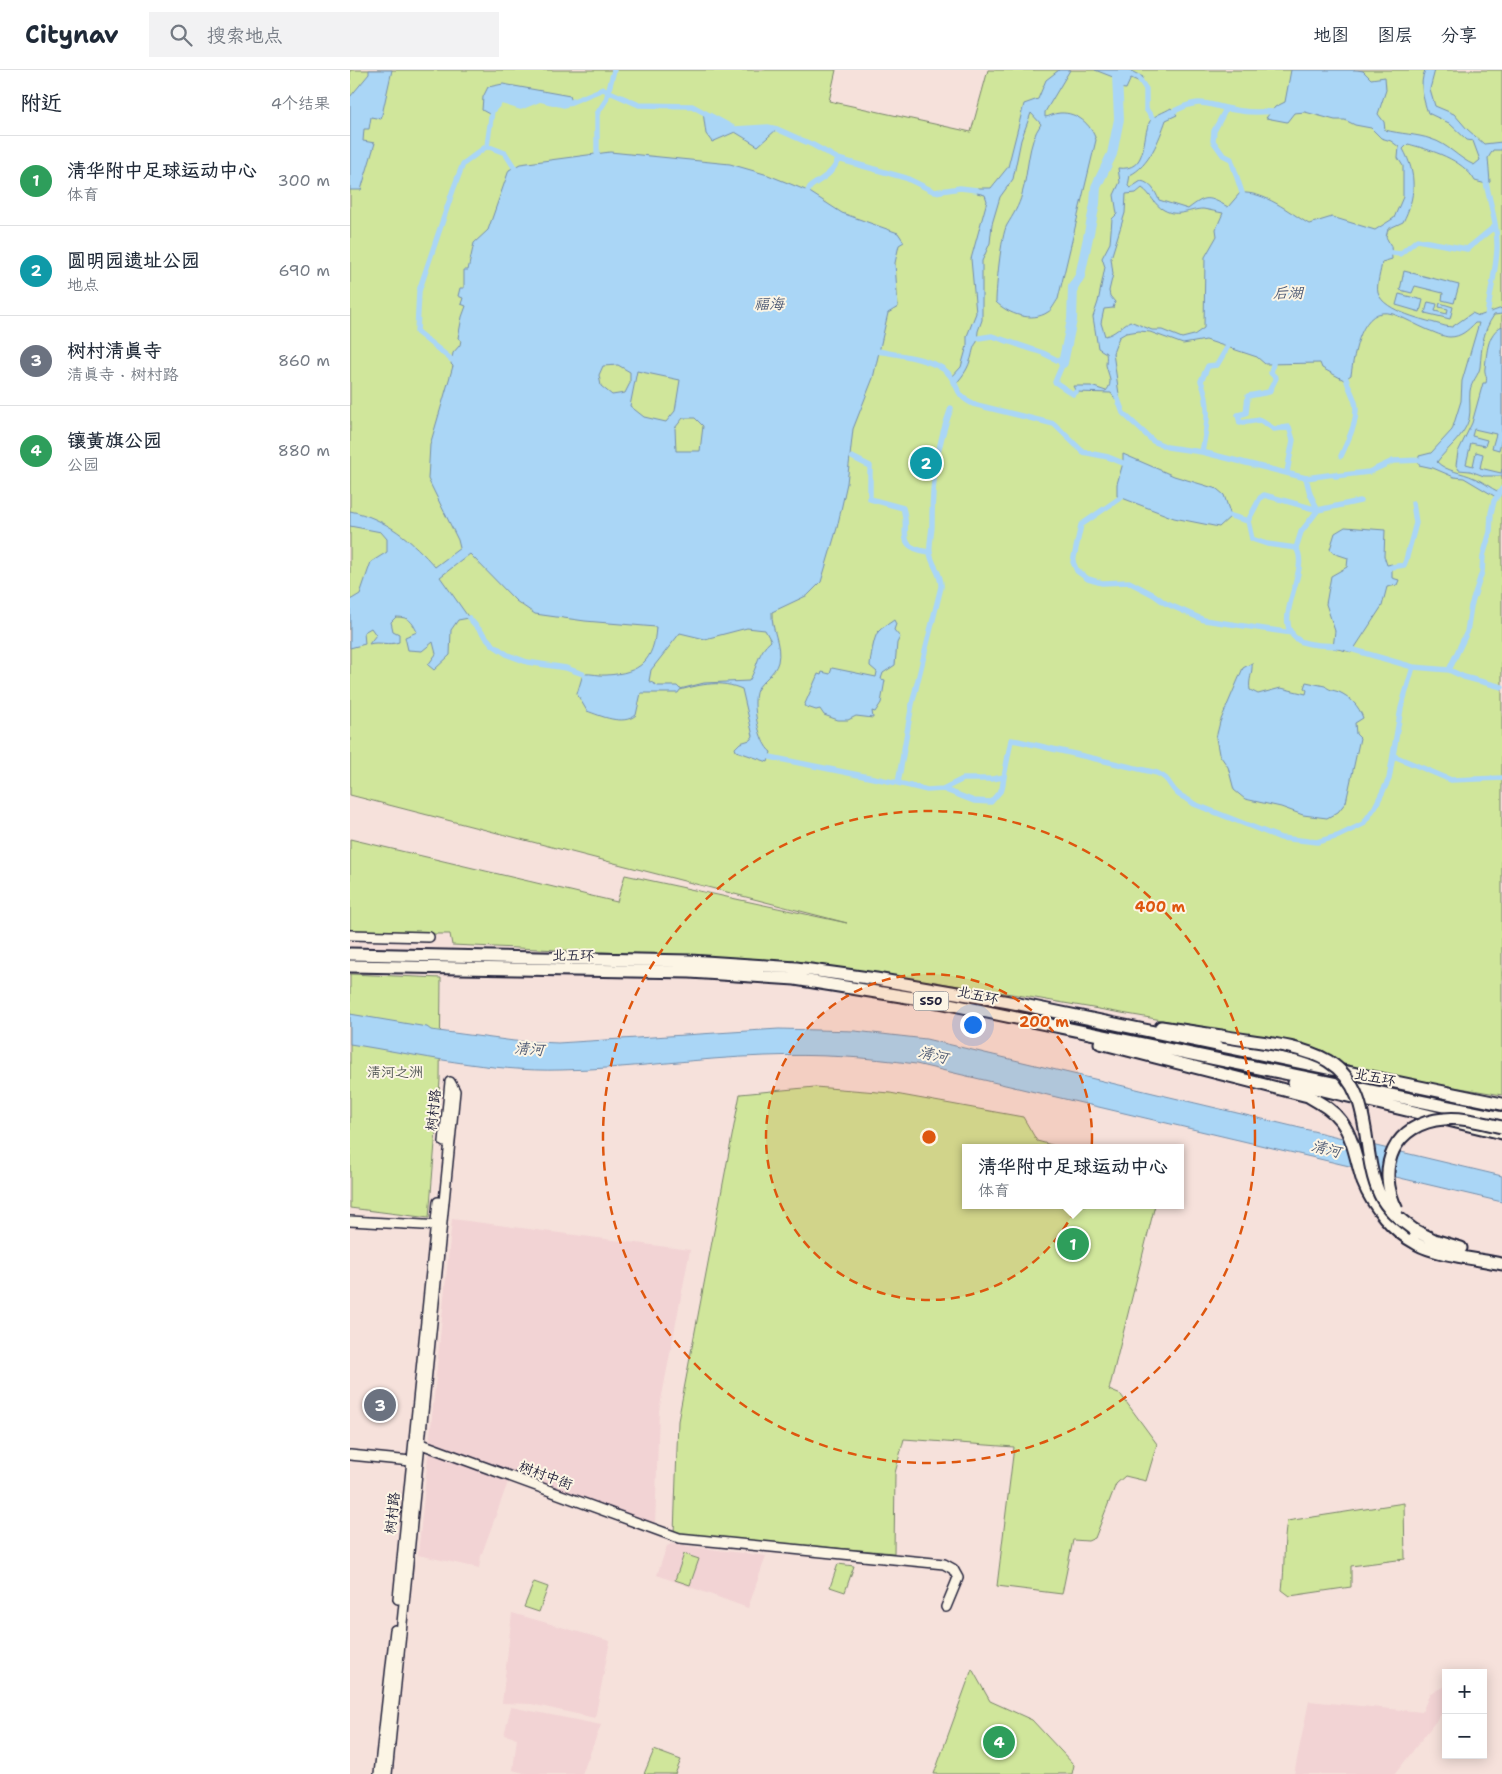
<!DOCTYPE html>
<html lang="zh">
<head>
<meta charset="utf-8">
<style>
	:root { --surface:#fff; --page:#f2f2f3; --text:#1f2937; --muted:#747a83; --line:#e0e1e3; --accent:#c8321e }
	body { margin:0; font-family:"Shantell Sans","LXGW WenKai TC",sans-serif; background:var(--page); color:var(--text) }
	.controls { position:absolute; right:15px; bottom:15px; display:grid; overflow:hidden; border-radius:0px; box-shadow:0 2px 12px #0003 }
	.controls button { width:45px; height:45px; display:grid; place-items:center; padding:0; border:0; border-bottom:1px solid var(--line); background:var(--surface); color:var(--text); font:25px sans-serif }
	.you { position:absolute; left:622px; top:954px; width:18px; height:18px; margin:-12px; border:4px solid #fff; border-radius:50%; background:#1a73e8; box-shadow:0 0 0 8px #1a73e833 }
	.badge { display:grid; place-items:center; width:32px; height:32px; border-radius:50%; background:var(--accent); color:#fff; font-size:16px; font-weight:700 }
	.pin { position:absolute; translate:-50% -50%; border:2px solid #fff; box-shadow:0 1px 5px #0006 }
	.popup { position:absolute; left:612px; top:1074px; width:222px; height:65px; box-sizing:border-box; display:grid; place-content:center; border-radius:0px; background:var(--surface); filter:drop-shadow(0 1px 4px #0005); font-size:16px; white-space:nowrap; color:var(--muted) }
	.popup b { font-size:19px; color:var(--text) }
	.popup::after { content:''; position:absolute; left:50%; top:100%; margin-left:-10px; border:10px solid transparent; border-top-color:var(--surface) }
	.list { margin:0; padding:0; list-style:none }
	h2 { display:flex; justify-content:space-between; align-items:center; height:65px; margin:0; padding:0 20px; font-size:21px }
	h2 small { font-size:16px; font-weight:400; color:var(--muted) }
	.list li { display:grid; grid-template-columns:32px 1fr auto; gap:15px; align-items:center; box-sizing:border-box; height:90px; padding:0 20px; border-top:1px solid var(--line) }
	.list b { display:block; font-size:19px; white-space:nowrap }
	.list p { margin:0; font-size:16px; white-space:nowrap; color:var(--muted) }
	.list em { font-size:16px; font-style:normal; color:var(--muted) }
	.icon { flex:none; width:28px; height:28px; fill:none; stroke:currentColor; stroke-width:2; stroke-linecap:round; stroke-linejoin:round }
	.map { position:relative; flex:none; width:1152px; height:1704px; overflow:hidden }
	header { display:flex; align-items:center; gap:30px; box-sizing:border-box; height:70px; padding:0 25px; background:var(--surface); border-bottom:1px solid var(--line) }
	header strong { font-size:24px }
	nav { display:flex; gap:28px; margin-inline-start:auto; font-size:18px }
	.search { width:350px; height:45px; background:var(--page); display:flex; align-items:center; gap:12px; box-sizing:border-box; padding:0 18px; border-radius:0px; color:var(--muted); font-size:19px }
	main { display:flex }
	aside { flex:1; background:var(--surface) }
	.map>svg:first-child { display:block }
	.built { fill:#f2d3d4 }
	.green { fill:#d0e69b; stroke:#79846b }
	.water { fill:#aad6f6; stroke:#748eab; fill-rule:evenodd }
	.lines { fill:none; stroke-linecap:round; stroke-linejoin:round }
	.canal { stroke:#aad6f6; stroke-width:5.5 }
	.river { stroke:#aad6f6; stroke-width:10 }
	.secondary-casing { stroke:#22223b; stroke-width:12 }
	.highway-casing { stroke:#22223b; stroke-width:15 }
	.secondary { stroke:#fcf5e5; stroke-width:9 }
	.highway { stroke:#fcf5e5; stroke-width:11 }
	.highway-bridge-casing { stroke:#22223b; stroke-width:15; stroke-linecap:butt }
	.highway-bridge { stroke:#fcf5e5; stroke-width:11 }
	.ring { fill:none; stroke:#de560e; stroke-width:2.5; stroke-dasharray:9 6 }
	.labels { text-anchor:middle; stroke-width:4; stroke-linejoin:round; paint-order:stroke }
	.shield { fill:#fcf5e5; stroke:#63616e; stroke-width:1 }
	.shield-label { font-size:12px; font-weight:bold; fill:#22223b }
	.street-label { font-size:14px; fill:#22223b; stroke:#fcf5e5 }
	.park-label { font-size:14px; fill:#4e5353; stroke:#fcf5e5 }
	.water-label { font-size:15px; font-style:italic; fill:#4b5873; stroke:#fcf5e5 }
	.centre { fill:#de560e; stroke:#fcf5e5; stroke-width:2.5 }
	.ring-label { font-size:15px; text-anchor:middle; font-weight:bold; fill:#de560e; stroke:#fcf5e5; stroke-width:4; stroke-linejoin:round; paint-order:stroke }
</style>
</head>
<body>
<header>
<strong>Citynav</strong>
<div class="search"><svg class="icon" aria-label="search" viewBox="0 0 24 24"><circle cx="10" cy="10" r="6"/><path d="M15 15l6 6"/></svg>搜索地点</div>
<nav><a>地图</a><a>图层</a><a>分享</a></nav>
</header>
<main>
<aside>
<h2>附近<small>4个结果</small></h2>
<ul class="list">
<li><span class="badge" style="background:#2e9e5b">1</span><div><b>清华附中足球运动中心</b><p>体育</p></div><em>300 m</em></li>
<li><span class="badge" style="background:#0f9aa8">2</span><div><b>圆明园遗址公园</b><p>地点</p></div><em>690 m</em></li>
<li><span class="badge" style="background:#6b7280">3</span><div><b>树村清真寺</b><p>清真寺 · 树村路</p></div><em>860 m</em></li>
<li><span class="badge" style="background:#2e9e5b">4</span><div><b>镶黄旗公园</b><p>公园</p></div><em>880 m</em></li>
</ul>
</aside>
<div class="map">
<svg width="1152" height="1704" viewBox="0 0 1152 1704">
	<rect width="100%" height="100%" fill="#f6e1db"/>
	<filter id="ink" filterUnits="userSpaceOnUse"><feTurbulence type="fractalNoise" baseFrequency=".02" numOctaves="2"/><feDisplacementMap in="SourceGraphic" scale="10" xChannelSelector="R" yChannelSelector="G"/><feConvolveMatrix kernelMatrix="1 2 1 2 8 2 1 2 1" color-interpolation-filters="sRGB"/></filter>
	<g filter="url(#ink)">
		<path class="built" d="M102 1149 340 1180 309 1341 305 1456 162 1401 131 1486 129 1498 68 1485Z
			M321 1474 416 1486 398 1538 307 1505 317 1476Z
			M162 1543 260 1571 245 1648 181 1634 152 1633Z
			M1096 1616V1638L1045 1704H944L959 1631 1072 1642 1080 1623Z
			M161 1637 251 1655 232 1704H177L163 1700 167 1668 154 1665Z"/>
		<path class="green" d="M0 0H486L479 31 621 62 638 0H1152V1025L997 999 973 980 933 971 662 924 445 891 102 875 100 864H0V769L267 832 275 805 497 853 0 725Z
			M0 904 91 908 90 1010 79 1148 0 1138Z
			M465 1017 540 1023 673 1047 687 1071 713 1078H616V1135H805L759 1320 771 1325 807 1374 796 1411 775 1406 766 1414 745 1468 738 1471 723 1470 712 1524 647 1516 664 1377 554 1369 545 1403 544 1483 324 1464 328 1351 390 1024Z
			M1054 1433 1055 1489 1001 1496V1517L940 1526 932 1520C935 1497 933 1474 937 1451Z
			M334 1484 349 1489 340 1515 325 1510Z
			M488 1494 504 1496 495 1522 480 1517Z
			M184 1512 198 1517 189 1542 174 1537Z
			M622 1599 640 1631 682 1650 724 1695 722 1704H584Z
			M304 1680 331 1690 325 1704H294Z"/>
		<path class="water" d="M19 0H42L31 49 21 47 19 59H14L13 71 25 73 11 120H0V27L19 4Z
			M709 0H720L695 42V47C699 47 704 43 710 43 727 42 741 54 746 70L708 229C705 233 702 240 698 242 682 253 658 244 646 232 646 218 651 165 657 155 663 145 669 136 672 124 679 101 677 74 691 54L681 43 671 70 663 109 650 127 642 154 640 173 632 191V250L628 261 627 272C622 278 623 284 620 291 617 301 611 308 604 316L601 308 611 297 617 276V266L626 243 621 189 637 131 635 125 627 123 628 118H641L658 97 674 34 688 29 696 10Z
			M745 0H779L793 7 790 12 781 8 776 19 768 18V9Z
			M941 0H1007L1013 1 1021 9 1035 7 1036 20 1028 44 1034 52 1035 60C1050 64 1067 64 1081 69 1098 74 1108 88 1124 95L1130 90 1123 71 1117 70 1099 53 1078 43C1073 28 1069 15 1075 0H1085L1080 19 1085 36 1104 44 1117 59 1134 74 1152 72V80H1143L1138 88 1140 112 1136 114 1125 111C1113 89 1081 80 1058 74L1053 79C1067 104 1066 127 1053 152L1038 159 1036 167 1041 176 1042 189 1032 192C1031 201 1026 215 1028 223 1034 242 1076 250 1095 256L1102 257 1122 243 1129 246 1152 238V244L1144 245C1132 263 1132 276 1130 297 1129 305 1121 312 1120 321 1119 330 1121 340 1119 349 1114 367 1097 378 1087 392 1097 402 1112 402 1124 408 1133 411 1140 418 1149 422L1146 427 1114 408 1104 407 1083 398 1069 395V386L1081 383 1102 360 1111 331 1112 311 1129 253H1125C1118 260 1111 267 1100 267 1093 267 1084 262 1078 260 1066 255 1055 248 1043 244 1011 234 1004 285 1001 305L994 310 972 298 970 293 915 294 907 287 856 270 833 274 800 262 789 261 776 263 769 267 763 283 770 331 766 330 761 323 726 322 723 316H741L756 321C764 312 758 305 756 295 756 291 757 288 756 283L748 278 743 247 748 232 755 197 752 188 760 173 762 149 767 144 764 125 770 112 768 98C799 102 791 67 800 51 804 45 815 42 821 38L827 45 816 50C809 70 799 96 780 105L778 116 780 118 791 111C801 113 805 121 809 130L838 139C856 125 858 126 878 137L890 123C914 121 939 142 959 154L982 147 1025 160 1044 148 1053 127V96L1048 88 1049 77 1041 71 1031 68 1021 58 1005 55 995 50H985L955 42 944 43 937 52 916 48 925 37 935 32ZM792 118C801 124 804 135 814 140 828 148 840 139 853 139 860 140 867 142 873 143L866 159 867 166 855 187 854 258 844 265 832 268 812 260H802L780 251C771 256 765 264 755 266L751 253 754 239 763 238 765 232 760 226 759 221 763 204 761 188 775 143 776 124 786 123Z
			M153 14 220 26 222 32 214 35 190 29 171 37 151 31 142 41 141 45 132 40 133 27 138 17Z
			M353 42 385 59 418 57 427 59 408 76 385 62 362 72 356 64Z
			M260 82 380 94 418 105 458 121 492 143 548 163 554 172 549 175 545 193 548 237 538 243 523 308 503 359 497 413 487 458 471 512 458 525 422 542C421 560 432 574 428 592 425 604 412 610 407 620 401 633 409 674 421 682L418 692 386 681 385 678 390 673 400 670 403 666 392 619C371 610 352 614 330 620L328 623H291L286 645C273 656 251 646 237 641L227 624 233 604C242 603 249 606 257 605 290 603 304 591 306 557L235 551 185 544 166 531 120 484 90 507 119 548 108 550 101 560 100 585 84 600 78 595 86 584 83 572 72 581 58 580 55 567 67 562C62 551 59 547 46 547L41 552 43 561 49 564V572C38 576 30 571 19 574L26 565 21 558 14 562 15 574 0 578V530L10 524 21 492 37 482V469L31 462 0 456V441C35 448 63 471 85 497L110 478 108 470 78 409 80 375 103 296 101 294 103 283 110 275 111 270 108 268 112 247 116 236 111 234 113 228 108 226 110 218H114V200H118L124 173 138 160 159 100 170 94ZM268 295 280 302V313L275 323 262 325 251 316 249 305 253 296ZM287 301 330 310 325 341 316 352 294 347 280 336ZM333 348H345L353 356 350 381H326L325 358ZM397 558 415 560 421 571C407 582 408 597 399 611L354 613 330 619 327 616H308L299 611 301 600 330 563 355 569Z
			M1054 201 1109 215 1104 233 1092 230 1093 223 1065 216 1062 223 1050 220Z
			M1049 224 1073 230 1070 242 1046 235Z
			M1078 232 1087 234 1085 241 1097 244 1098 239 1089 237 1090 233 1103 237 1100 249 1075 243Z
			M1152 256V368L1149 380 1142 378 1146 364 1124 359 1122 366 1137 370 1135 376 1121 373 1116 394 1123 396 1126 382 1133 384 1130 398 1151 403 1152 399V406H1134L1120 401 1109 400 1106 395 1108 382 1122 353 1133 313H1136C1138 306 1134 304 1135 298 1137 282 1137 264 1152 256Z
			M773 384 824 406 867 419 874 425 881 446 869 457 824 448 767 426V414L773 393Z
			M995 457 1035 460 1034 486 1037 495 1042 494V508L1049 510 1047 515 1037 517 1032 536 1002 582 983 578 985 561 976 534 981 506 997 497 998 488 983 483 980 479 985 463Z
			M544 550 546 554 544 560 550 567 547 573 545 595 533 603 531 609 535 610 531 633 525 642 522 641 523 648 506 646 498 650H488L474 645 470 639 466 640 454 636 468 604 471 605 472 602 480 604 482 598 526 607 527 602 520 596C520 590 524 566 528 562 532 557 539 554 544 550Z
			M902 593C903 603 898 610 900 620L908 624 931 618 956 624 957 620 954 618 956 612 975 616C979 620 983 620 989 622 1000 627 1009 636 1013 648L1005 653 1006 664 1010 668 996 732 988 742 977 748 953 745 931 737 895 729 884 720 878 697 869 684 866 668 870 652 893 598Z
			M0 944 77 957 81 960 164 971 208 973 429 959 505 961 576 969 1152 1106V1132L566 994C516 987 466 984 415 986 347 988 279 999 211 1000 140 1002 69 985 0 974Z"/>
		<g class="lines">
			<path class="canal" d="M788 7 796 19V39L803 49
				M876 39 864 61 863 71 873 85 881 89 894 129
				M817 45C854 23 856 37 892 41 904 43 916 41 928 42
				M137 76 155 83 164 97
				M247 83V44L256 30 264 0
				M1135 107C1139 131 1148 155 1147 179 1146 202 1139 225 1137 248
				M458 121 460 117C472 108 483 104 488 89
				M1035 182 1050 184 1067 170 1117 179 1145 156
				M622 269 642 266 693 283 713 293 705 312 723 324 726 322
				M522 280C542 284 582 288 597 302 610 315 603 324 623 334L704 354 733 382 758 387 773 393
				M924 289 921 303 926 308 919 322 898 326 896 343 888 345 890 353 910 350 924 359 939 357 943 370 937 402
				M102 290 67 262 69 221 103 120 113 94 137 76 142 41 151 31 171 37 190 29 214 35 253 19 289 35 342 36 385 59 418 57 427 59 463 75 488 89 556 108 585 122 610 118 627 120
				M766 324 773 343 803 371 817 377 852 382 956 408 960 424 968 440
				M852 382C857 357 861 335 851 311L858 296 867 295 881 271
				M991 386C998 370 1011 346 1004 329 1000 320 997 312 994 303
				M502 387 520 396V429L553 438C561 462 543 477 579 482
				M985 406 1019 402 1043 391 1074 390
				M956 408 985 404
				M770 428 731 455 723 492 727 501 738 509 752 513 779 512 804 525 815 533 854 550 942 563
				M881 446 898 451 902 469 917 474 946 478
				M898 451 910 428 914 425 968 440
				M1042 497 1054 495 1056 490 1066 453 1063 433
				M119 548 143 575 158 585 177 592 216 598 233 604
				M989 576C978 575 960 576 950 571 917 554 962 501 946 478L951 462 968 440 1010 431
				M997 578 1063 597
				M1099 600 1117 562 1121 536 1132 502 1133 486 1140 462 1141 443 1144 431 1152 419
				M1044 686 1101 710 1152 708
				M420 687 548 713 562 634 591 517C592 503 581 495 580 482 579 473 582 463 582 455 582 411 586 379 601 338
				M548 713 577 720 593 719 613 709H642L654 707 661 670 668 671 807 703C820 709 818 714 827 723 831 727 839 729 844 734L931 768 967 772 988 766 1013 754 1025 737 1039 709 1051 638 1063 597 1099 600 1114 607 1152 617
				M593 719 624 731 641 732 652 719 654 707"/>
			<path class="river" d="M713 293 722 250 723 217 730 206 745 134 746 117 762 84 769 49 767 6"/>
			<g class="secondary-casing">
				<path id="secondary" d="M0 865 79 867
					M94 1072 100 1012
					M0 1151 92 1156
					M66 1372 329 1468 594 1494 603 1499 608 1508 596 1537
					M0 1385 61 1391
					M48 1529 88 1132
					M29 1704 45 1560
					M37 1704 105 1021 100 1012"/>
			</g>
			<g class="highway-casing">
				<path id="highway" d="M0 884 340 891 446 898 526 909 659 932 1152 1034
					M0 896 340 902 445 909 589 932 1152 1048
					M811 957 871 966
					M750 973 958 1026C970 1033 982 1039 991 1051 1004 1069 1006 1091 1013 1112 1023 1137 1043 1161 1067 1174 1086 1185 1129 1189 1152 1194
					M944 1013 1152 1063
					M1064 1160 1084 1170 1111 1178"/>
			</g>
			<use href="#secondary" class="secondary"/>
			<use href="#highway" class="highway"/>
			<g class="highway-bridge-casing">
				<path id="highway-bridge" d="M871 966C903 972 950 974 978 991 1026 1021 1009 1081 1030 1125 1037 1140 1051 1150 1064 1160
					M1047 1140C1025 1097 1044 1053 1094 1049 1113 1047 1133 1053 1152 1057"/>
			</g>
			<use href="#highway-bridge" class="highway-bridge"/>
		</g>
	</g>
	<circle cx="579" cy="1067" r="163" fill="#de560e" fill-opacity=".12"/>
	<g class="ring">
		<circle cx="579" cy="1067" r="163"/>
		<circle cx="579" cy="1067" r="326"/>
	</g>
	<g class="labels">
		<rect class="shield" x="563.5" y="921.5" width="35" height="19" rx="4"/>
		<g class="shield-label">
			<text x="581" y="935">S50</text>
		</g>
		<g class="street-label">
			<text transform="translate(223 885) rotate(1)" y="5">北五环</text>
			<text transform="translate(628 925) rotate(12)" y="5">北五环</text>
			<text transform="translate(1025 1007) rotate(11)" y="5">北五环</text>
			<text transform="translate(83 1040) rotate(-84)" y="5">树村路</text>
			<text transform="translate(196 1405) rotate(21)" y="5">树村中街</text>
			<text transform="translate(42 1443) rotate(-84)" y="5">树村路</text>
		</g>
		<g class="park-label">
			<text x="45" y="1007">清河之洲</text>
		</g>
		<g class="water-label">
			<text x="938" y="228">后湖</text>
			<text x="419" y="239">福海</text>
			<text transform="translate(179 979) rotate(4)" y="5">清河</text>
			<text transform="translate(583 985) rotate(14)" y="5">清河</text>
			<text transform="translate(976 1079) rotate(14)" y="5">清河</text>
		</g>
	</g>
	<circle cx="579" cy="1067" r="8" class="centre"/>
	<g class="ring-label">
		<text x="810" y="842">400 m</text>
		<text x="694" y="957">200 m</text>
	</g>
</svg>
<div class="controls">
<button>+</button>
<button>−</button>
</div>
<div class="you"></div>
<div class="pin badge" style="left:723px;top:1174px;background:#2e9e5b">1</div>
<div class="popup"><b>清华附中足球运动中心</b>体育</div>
<div class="pin badge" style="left:576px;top:393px;background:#0f9aa8">2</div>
<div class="pin badge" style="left:30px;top:1335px;background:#6b7280">3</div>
<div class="pin badge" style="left:649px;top:1672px;background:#2e9e5b">4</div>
</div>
</main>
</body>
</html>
